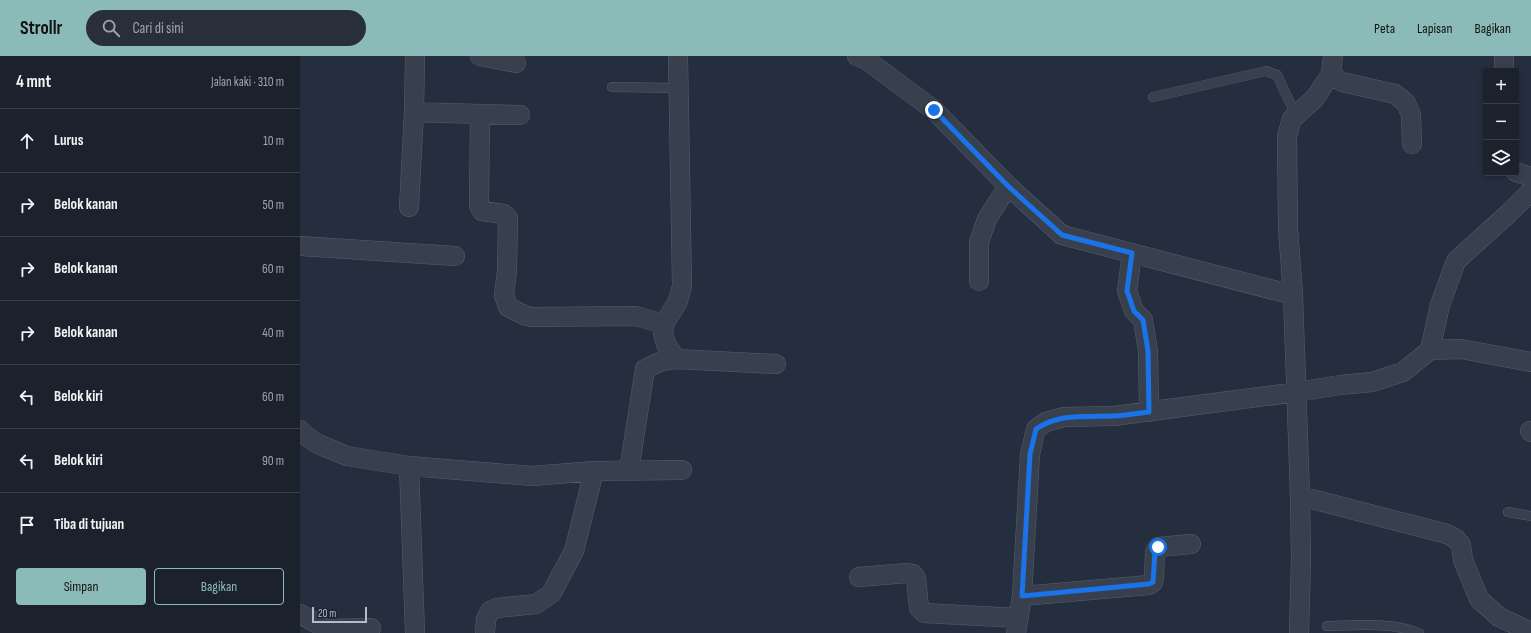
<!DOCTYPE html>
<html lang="id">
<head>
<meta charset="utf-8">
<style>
	:root { --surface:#1b222e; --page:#282f3a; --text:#f1f3f6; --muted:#a0a4aa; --line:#393f4a; --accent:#8bbbb9 }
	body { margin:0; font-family:"Sofia Sans Condensed",sans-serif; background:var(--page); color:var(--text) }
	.controls { position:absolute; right:12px; top:12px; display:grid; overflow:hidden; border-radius:4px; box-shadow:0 2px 6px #0003 }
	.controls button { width:36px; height:36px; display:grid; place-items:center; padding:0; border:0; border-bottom:1px solid var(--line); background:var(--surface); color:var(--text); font:20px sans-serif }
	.scale { position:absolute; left:12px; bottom:10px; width:55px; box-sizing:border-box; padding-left:4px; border:2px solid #b4bbc9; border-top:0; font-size:11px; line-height:14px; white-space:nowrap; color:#b4bbc9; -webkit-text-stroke:3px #1d2533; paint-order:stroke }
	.stop { position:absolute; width:12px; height:12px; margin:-9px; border:3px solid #1a73e8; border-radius:50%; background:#fff }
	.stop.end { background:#1a73e8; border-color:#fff; box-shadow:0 1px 4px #0008 }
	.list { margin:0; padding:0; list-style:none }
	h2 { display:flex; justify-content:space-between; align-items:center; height:52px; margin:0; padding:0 16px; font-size:17px }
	h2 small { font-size:13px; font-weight:400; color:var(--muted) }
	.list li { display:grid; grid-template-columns:26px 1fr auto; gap:12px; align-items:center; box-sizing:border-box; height:64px; padding:0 16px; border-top:1px solid var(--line) }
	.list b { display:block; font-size:15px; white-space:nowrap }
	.list em { font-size:13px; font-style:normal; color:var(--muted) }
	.actions { display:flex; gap:8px; padding:12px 16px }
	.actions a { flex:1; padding:9px 0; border:1px solid var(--accent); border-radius:4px; text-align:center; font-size:14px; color:var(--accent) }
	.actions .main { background:var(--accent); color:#111 }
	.icon { flex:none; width:22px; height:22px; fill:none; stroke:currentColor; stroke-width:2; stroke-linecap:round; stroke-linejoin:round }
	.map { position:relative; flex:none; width:1231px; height:577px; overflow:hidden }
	header { display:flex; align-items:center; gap:24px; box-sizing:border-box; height:56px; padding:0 20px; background:var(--accent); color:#111 }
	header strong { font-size:19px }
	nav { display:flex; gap:22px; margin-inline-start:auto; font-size:14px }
	.search { width:280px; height:36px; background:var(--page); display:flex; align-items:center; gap:10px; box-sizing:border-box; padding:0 14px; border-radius:22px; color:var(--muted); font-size:15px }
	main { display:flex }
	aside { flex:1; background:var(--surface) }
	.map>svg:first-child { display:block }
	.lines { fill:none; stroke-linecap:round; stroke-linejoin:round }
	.service-casing { stroke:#565e6c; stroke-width:10 }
	.minor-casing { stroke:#565e6c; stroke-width:20 }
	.service { stroke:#38404e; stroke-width:9 }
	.minor { stroke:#38404e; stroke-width:19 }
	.route { stroke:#1a73e8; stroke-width:5 }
</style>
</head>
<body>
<header>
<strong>Strollr</strong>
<div class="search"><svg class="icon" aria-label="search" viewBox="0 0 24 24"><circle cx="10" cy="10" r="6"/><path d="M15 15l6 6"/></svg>Cari di sini</div>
<nav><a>Peta</a><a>Lapisan</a><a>Bagikan</a></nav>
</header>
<main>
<aside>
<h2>4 mnt<small>Jalan kaki · 310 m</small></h2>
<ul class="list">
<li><svg class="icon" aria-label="ahead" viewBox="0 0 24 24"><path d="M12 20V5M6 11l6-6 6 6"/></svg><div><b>Lurus</b></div><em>10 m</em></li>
<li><svg class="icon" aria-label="right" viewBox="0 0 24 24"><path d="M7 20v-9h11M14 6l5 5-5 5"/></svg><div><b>Belok kanan</b></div><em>50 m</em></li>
<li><svg class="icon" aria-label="right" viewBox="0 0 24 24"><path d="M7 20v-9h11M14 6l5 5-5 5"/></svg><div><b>Belok kanan</b></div><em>60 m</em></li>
<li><svg class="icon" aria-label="right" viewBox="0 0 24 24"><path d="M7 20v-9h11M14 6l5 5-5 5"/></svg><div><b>Belok kanan</b></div><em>40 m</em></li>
<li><svg class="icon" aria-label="left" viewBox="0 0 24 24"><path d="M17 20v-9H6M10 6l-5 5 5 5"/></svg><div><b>Belok kiri</b></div><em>60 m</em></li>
<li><svg class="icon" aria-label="left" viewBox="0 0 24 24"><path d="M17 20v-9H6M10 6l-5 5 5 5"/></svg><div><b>Belok kiri</b></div><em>90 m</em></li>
<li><svg class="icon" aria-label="arrive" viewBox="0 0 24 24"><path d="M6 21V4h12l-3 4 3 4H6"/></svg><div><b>Tiba di tujuan</b></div></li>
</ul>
<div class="actions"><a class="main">Simpan</a><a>Bagikan</a></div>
</aside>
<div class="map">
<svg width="1231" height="577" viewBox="0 0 1231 577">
	<rect width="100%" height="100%" fill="#242e3e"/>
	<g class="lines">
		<g class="service-casing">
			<path id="service" d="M312 31 379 32
				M853 41 966 15 977 19 992 51 1001 55
				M1208 456 1231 460
				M1027 570C1055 569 1093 566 1119 577"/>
		</g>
		<g class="minor-casing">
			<path id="minor" d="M115 0 114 56 180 58 179 149 182 155 204 158 208 162 207 215 204 239 208 251 224 259 232 261 336 260 364 268
				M180 0 216 7
				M378 0 382 230 378 245 364 268 363 277 366 288 376 303 476 308
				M557 0 568 5 634 54 708 130 762 179 993 239
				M1204 0V15
				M1031 18 1042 26 1095 38 1106 47 1111 59 1112 88
				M180 58 220 59
				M1216 116 1231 121
				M109 151 114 56
				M0 190 155 200
				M832 197 827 235 834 255 843 264 848 295 849 356
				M679 225V186L687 163 708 130
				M1130 294 1140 249 1156 205 1209 157 1231 135
				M0 374 6 380 18 388 47 400 109 410 232 420 294 415 382 414
				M1230 375 1231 376
				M109 410 115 577
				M329 414 345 313 362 305 376 303
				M1000 440 1147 478 1156 483 1161 489 1163 504 1179 543 1199 561 1231 576
				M559 521 607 517 613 518 616 522 619 552 624 557 719 562
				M722 540 849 529 853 526 854 522 855 496 858 491 891 488
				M0 558 18 568 24 573 71 572
				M185 577 186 563 190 555 197 552 236 548 251 538 274 495 294 415
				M716 577 722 540 730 398 736 373 746 366 764 361 814 360 997 336 1040 329 1072 326 1103 316 1130 294 1161 293 1231 306
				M999 577 1001 503 1000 440 993 239 988 172 987 80 992 63 1015 42 1031 18 1033 0"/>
		</g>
		<use href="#service" class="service"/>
		<use href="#minor" class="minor"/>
	</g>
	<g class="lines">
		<path class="route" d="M634 54 708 130 762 179 832 197 827 235 834 255 843 264 848 295 849 356C837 357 824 360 812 360 784 361 760 357 736 373L730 398 722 540 849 528 853 526 855 496 858 491"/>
	</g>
</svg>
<div class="controls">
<button>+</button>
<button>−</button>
<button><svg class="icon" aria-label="layers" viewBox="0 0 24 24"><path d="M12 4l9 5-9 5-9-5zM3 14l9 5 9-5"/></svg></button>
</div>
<div class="scale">20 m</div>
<div class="stop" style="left:858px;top:491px"></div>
<div class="stop end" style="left:634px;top:54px"></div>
</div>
</main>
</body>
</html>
